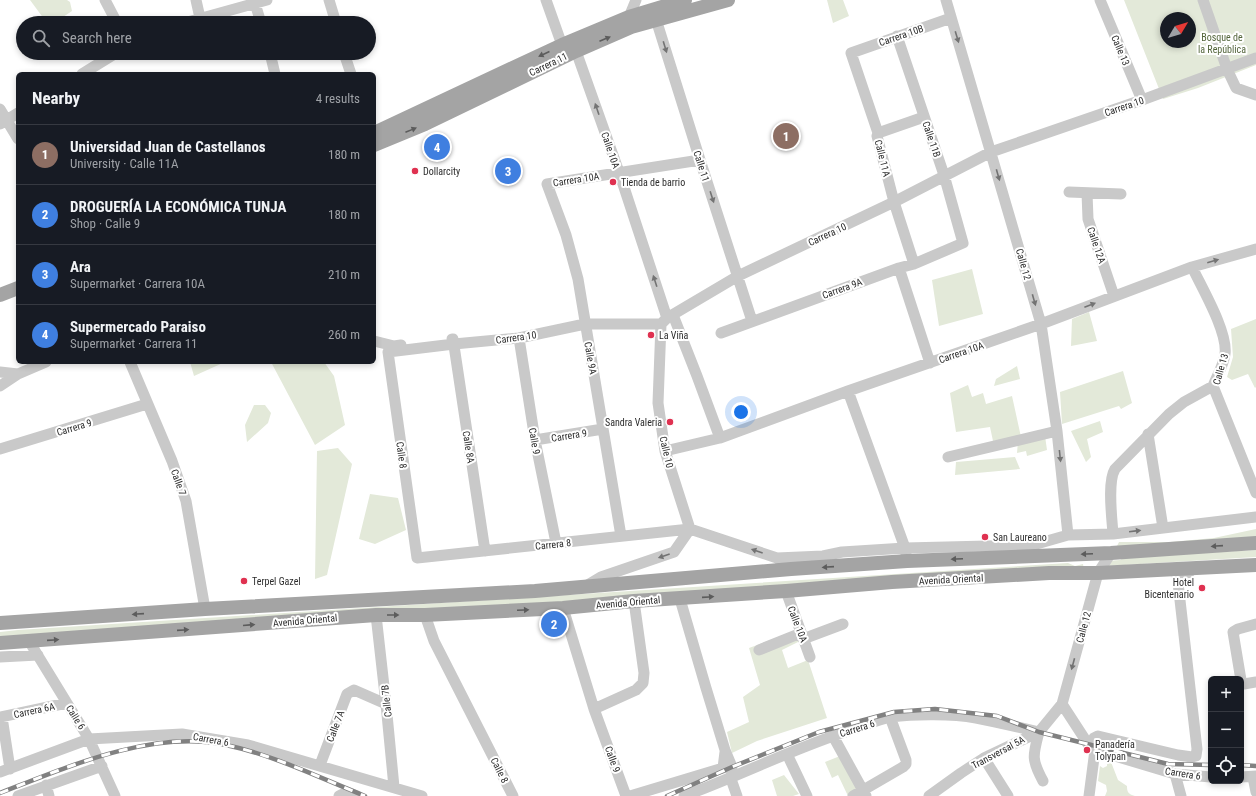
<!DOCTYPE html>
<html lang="en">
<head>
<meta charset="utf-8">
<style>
	:root { --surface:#171b24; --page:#242831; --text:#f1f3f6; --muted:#9ea1a6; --line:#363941; --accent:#b45309 }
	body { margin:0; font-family:"Roboto Condensed",sans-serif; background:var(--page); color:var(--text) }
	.controls { position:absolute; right:12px; bottom:12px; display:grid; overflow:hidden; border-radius:6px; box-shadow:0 2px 6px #0003 }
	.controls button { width:36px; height:36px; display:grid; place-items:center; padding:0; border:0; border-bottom:1px solid var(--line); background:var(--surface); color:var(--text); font:20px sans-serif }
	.compass { position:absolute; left:1160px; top:12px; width:36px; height:36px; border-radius:50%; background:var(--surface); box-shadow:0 2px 6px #0003; rotate:52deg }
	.you { position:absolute; left:741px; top:412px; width:14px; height:14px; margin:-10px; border:3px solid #fff; border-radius:50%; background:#1a73e8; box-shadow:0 0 0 6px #1a73e833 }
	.badge { display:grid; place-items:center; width:26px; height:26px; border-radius:50%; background:var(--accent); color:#fff; font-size:13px; font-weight:700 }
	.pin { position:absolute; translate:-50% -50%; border:2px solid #fff; box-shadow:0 1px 4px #0006 }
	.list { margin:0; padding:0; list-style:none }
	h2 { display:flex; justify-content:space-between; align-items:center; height:52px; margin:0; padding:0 16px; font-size:17px }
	h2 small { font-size:13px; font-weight:400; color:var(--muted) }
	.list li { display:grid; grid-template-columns:26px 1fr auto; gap:12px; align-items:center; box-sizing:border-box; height:60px; padding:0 16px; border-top:1px solid var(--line) }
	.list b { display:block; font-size:15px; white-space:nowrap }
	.list p { margin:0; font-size:13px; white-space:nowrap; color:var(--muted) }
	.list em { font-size:13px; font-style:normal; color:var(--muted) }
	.icon { flex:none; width:22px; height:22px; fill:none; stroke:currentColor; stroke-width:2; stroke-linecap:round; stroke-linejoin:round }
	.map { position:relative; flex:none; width:1256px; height:796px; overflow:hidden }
	.search { position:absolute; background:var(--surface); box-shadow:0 2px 6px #0003; left:16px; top:16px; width:360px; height:44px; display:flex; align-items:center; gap:10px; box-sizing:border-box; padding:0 14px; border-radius:22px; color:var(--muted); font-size:15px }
	.panel { position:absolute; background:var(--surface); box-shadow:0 2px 6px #0003; left:16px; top:72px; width:360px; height:292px; border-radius:6px }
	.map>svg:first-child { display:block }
	.green { fill:#e3e9d9; fill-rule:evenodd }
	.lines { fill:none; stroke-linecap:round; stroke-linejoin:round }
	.minor { stroke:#c9c9c9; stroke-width:11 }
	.major { stroke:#a4a4a4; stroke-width:14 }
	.rail-casing { stroke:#818181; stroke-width:4.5 }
	.rail { stroke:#fff; stroke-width:3; stroke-dasharray:9; stroke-linecap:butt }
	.oneway { fill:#737373 }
	.oneway2 { fill:#5c5c5c }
	.poi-dot { fill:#df3150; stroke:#fff; stroke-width:1.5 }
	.labels { text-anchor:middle; stroke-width:4; stroke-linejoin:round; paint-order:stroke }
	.street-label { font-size:10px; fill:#2c2c2c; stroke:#fff }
	.park-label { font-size:10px; fill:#53653b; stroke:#fff }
	.poi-label { font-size:10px; fill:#2c2c2c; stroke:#fff; text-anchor:start }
</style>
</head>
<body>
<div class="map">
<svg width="1256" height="796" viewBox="0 0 1256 796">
	<rect width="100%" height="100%" fill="#fff"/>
	<path class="green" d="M30 0H67L70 2 72 11 54 23H47Z
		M827 0H843L849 16 833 23Z
		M1124 0H1256V65L1198 88 1163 99ZM1166 18H1190V42H1166Z
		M972 269 983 314 939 326 932 280Z
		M1089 312 1097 341 1071 346 1072 319Z
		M1256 319V387L1255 388 1248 374 1232 380 1227 377 1233 357 1231 329Z
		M190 362H225L194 376Z
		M271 362H324L334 376 345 425 315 445Z
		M1017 366 1020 379 994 386 996 379Z
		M1123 371 1132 403 1121 409 1119 406 1062 424 1060 392Z
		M968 385 972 397 983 393 986 404 1012 396 1021 437 993 441 990 427 956 432 950 393Z
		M254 405H265L271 413 268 423 247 442 245 425Z
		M1100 421 1103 432 1087 439 1091 457 1086 462 1071 431Z
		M1045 436 1047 450 1027 456 1026 451 1017 453 1018 441Z
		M338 448 352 464 327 575 315 579 317 451Z
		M1015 457 1020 469 955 475 956 462Z
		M370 494 398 498 406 530 375 544 359 539Z
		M1256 529V541L1108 548 1117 546 1119 542H1170L1214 538Z
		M1256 550V557L1107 566V561L1120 560 1125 557Z
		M1068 563 1075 566 1083 564 1084 570 0 638V632L18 630Z
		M797 630 800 641 782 650 788 668 808 660 827 718 757 741 732 753 727 732 749 722 743 697 760 685 749 648Z
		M845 754 862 791 848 796 838 775 832 778 825 762Z
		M1108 758 1111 762 1118 780 1127 786C1127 792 1128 794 1135 796H1105L1107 791 1106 785 1098 781 1100 766 1103 768 1107 766V760Z
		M784 775 799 794 793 796H777L772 780Z"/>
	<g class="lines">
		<path class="minor" d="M105 0 117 23
			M196 0 200 18
			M254 0 261 23
			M329 0 336 23
			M546 0 562 45
			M946 0 1041 324 1057 431 1068 535
			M1100 0 1142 100
			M1203 0 1227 69 1236 88 1256 95
			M654 13 700 160 752 321
			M630 22 629 17 636 0
			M184 23 267 0
			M576 51 619 172 667 318
			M270 53 275 74
			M344 53 351 74
			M82 74 116 53
			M0 109 18 139
			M0 124 18 113
			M878 133 924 117
			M1069 192 1121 194
			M1087 193 1088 219 1114 296
			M914 264 894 202 877 136 878 133 851 53 951 18
			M1192 267C1202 288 1228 332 1225 354 1224 364 1217 376 1213 386L1256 493
			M899 268 930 363
			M673 315 697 376 720 438
			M661 324 658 403 665 451 690 529
			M721 333 899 268 914 264 963 243 944 175 897 36
			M519 338 535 440 556 543
			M452 339H453L485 551
			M374 341 394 346 401 345
			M130 362 172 461 186 501 205 609
			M0 372 18 374
			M0 386 18 374 46 362
			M848 391 905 548 906 554
			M1148 434 1163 528
			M535 440 603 429
			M0 449 147 404
			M665 451 720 438 848 391 1041 324 1192 267 1256 249
			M948 457 1057 431
			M1113 534C1112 518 1107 482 1115 469L1169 414 1184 402 1213 386
			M621 536 578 279 566 235 547 184 700 160
			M777 558 823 556 842 552 905 548 1033 545 1068 535 1113 534 1256 517
			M791 569 777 558 690 529 417 558 388 352 454 344 519 338 585 324H661L667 318 738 276 894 202 991 152 1142 100 1256 58
			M586 586 601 577 674 552 690 529
			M786 591 810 657
			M680 599 706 688 725 750 732 767 731 779 737 796
			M563 608 594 709 626 796
			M376 615 386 704 394 787
			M425 615 434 641 513 796
			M1256 624 1238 629 1233 632 1241 680 1244 684 1256 682
			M803 639 843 624
			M29 641 89 739 115 796
			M759 650 801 633
			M0 657 38 655
			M1062 704 1088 744 1095 750 1175 774 1211 777
			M594 709 636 690 643 683 644 673 634 601
			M0 717 67 703
			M2 717 10 769
			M833 736 866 796
			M787 754 807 796
			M984 758 1008 796
			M320 765 347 694 354 690 386 704
			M0 772 89 739 182 734 248 745 422 796
			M1175 774 1181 796
			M1241 777 1256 776
			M1253 777 1256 792
			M46 785 49 796
			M18 796 102 766
			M339 796 347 792 357 796
			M630 796 723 768 725 752
			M684 796C739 776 792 749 848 731 861 727 878 719 891 717 916 714 952 714 976 718 997 722 1018 727 1039 732 1033 755 1031 759 1043 781
			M853 796 903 767 906 764V760L890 717
			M929 796 961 773 984 758 1039 732 1062 704 1098 573 1111 553
			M1089 796 1095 750 1094 738 1098 736 1178 755 1192 757 1196 756 1197 749 1177 574 1189 573"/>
		<path class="major" d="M374 133 562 45 629 17 685 0
			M374 145 425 124 576 51 631 27 728 0
			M0 295 18 288
			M0 623 205 609 535 591 791 569 907 561 1111 553 1256 543
			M0 643 376 615H425L563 608 634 601 786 591 892 582 1049 573H1098L1256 565"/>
		<g class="rail-casing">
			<path id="rail" d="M1241 765 1256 766
				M0 793C67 767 153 729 226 745 274 755 320 778 365 796
				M667 796 732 767 819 732 894 712 935 709 997 716 1039 732 1168 764 1211 765"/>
		</g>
		<use href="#rail" class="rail"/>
	</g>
	<defs><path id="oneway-solid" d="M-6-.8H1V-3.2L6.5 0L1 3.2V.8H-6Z"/></defs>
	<g class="oneway">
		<use href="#oneway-solid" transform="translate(957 37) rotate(73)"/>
		<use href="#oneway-solid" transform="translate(665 47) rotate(73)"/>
		<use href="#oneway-solid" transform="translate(597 109) rotate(-109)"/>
		<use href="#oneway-solid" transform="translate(998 175) rotate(74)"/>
		<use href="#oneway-solid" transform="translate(712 197) rotate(72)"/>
		<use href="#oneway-solid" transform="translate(1213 261) rotate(-16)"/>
		<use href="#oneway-solid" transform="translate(655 281) rotate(-108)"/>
		<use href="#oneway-solid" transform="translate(1034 300) rotate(74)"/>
		<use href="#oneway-solid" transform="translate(1090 305) rotate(-21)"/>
		<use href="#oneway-solid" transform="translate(1060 456) rotate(84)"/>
		<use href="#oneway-solid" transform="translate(1135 531) rotate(-7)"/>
		<use href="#oneway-solid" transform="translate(757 551) rotate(-161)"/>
		<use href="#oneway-solid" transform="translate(664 556) rotate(161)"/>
		<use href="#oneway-solid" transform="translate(1073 664) rotate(105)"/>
	</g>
	<g class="oneway2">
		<use href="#oneway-solid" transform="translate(605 39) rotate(-23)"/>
		<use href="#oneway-solid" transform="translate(544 54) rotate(155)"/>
		<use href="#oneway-solid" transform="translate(411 130) rotate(-22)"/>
		<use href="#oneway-solid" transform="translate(1217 546) rotate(176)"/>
		<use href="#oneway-solid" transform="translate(1087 554) rotate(178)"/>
		<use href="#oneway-solid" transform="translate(957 559) rotate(177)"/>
		<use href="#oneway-solid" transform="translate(828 567) rotate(176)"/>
		<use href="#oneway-solid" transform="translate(708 597) rotate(-4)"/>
		<use href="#oneway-solid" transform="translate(523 610) rotate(-3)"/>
		<use href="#oneway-solid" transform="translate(138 614) rotate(176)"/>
		<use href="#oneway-solid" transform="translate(393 615)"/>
		<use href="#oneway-solid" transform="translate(249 625) rotate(-5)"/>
		<use href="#oneway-solid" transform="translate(183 630) rotate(-4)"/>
		<use href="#oneway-solid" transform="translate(53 640) rotate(-4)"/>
	</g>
	<g class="poi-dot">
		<circle cx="415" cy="171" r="4"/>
		<circle cx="613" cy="182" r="4"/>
		<circle cx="651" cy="335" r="4"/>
		<circle cx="670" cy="422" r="4"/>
		<circle cx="985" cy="537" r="4"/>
		<circle cx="244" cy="581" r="4"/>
		<circle cx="1202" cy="588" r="4"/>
		<circle cx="1087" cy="750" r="4"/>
	</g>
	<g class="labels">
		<g class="street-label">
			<text transform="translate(901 35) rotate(-19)" y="4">Carrera 10B</text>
			<text transform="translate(1121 50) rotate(67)" y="4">Calle 13</text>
			<text transform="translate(548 64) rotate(-26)" y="4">Carrera 11</text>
			<text transform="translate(1124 106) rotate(-19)" y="4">Carrera 10</text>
			<text transform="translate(932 139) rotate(71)" y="4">Calle 11B</text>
			<text transform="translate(611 150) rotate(71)" y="4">Calle 10A</text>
			<text transform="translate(883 158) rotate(76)" y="4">Calle 11A</text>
			<text transform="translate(702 166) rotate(72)" y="4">Calle 11</text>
			<text transform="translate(576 179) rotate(-9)" y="4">Carrera 10A</text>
			<text transform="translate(827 234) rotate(-25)" y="4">Carrera 10</text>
			<text transform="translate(1097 245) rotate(71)" y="4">Calle 12A</text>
			<text transform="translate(1024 264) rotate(74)" y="4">Calle 12</text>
			<text transform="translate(842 288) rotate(-20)" y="4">Carrera 9A</text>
			<text transform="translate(516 337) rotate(-8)" y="4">Carrera 10</text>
			<text transform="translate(961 352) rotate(-19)" y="4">Carrera 10A</text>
			<text transform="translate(591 358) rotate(80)" y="4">Calle 9A</text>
			<text transform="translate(1220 369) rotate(-74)" y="4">Calle 13</text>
			<text transform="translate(74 427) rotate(-17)" y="4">Carrera 9</text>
			<text transform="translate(569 435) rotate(-9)" y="4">Carrera 9</text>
			<text transform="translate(535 441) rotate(80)" y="4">Calle 9</text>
			<text transform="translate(469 447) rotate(81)" y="4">Calle 8A</text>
			<text transform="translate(667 452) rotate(77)" y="4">Calle 10</text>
			<text transform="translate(402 455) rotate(82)" y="4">Calle 8</text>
			<text transform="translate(179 482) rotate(70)" y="4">Calle 7</text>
			<text transform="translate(553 544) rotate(-6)" y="4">Carrera 8</text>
			<text transform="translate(951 579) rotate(-3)" y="4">Avenida Oriental</text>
			<text transform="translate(628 602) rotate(-5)" y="4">Avenida Oriental</text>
			<text transform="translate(305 620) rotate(-5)" y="4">Avenida Oriental</text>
			<text transform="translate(798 624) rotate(69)" y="4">Calle 10A</text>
			<text transform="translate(1083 627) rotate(-75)" y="4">Calle 12</text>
			<text transform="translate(386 701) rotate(-96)" y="4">Calle 7B</text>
			<text transform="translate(34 710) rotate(-12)" y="4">Carrera 6A</text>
			<text transform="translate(76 717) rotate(58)" y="4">Calle 6</text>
			<text transform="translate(335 726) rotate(-69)" y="4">Calle 7A</text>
			<text transform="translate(857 728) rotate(-18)" y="4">Carrera 6</text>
			<text transform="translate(211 739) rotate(10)" y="4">Carrera 6</text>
			<text transform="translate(998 752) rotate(-28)" y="4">Transversal 5A</text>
			<text transform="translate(613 759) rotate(70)" y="4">Calle 9</text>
			<text transform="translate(500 770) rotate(63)" y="4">Calle 8</text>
			<text transform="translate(1183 773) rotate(9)" y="4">Carrera 6</text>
		</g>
		<g class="park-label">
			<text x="1222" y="41">Bosque de<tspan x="1222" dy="12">la República</tspan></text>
		</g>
		<g class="poi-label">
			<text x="423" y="175">Dollarcity</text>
			<text x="621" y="186">Tienda de barrio</text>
			<text x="659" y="339">La Viña</text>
			<text x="662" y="426" text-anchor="end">Sandra Valeria</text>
			<text x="993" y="541">San Laureano</text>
			<text x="252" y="585">Terpel Gazel</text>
			<text x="1194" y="586" text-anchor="end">Hotel<tspan x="1194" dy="12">Bicentenario</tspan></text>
			<text x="1095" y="748">Panadería<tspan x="1095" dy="12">Tolypan</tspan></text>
		</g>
	</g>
</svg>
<div class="controls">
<button>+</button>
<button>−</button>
<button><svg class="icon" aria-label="locate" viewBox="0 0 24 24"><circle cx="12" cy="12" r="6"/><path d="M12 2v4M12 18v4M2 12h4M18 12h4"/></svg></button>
</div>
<svg class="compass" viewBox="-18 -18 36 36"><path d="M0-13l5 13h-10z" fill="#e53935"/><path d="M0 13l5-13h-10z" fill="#9ea1a6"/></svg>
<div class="you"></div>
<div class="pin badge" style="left:786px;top:136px;background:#8d6e63">1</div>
<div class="pin badge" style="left:554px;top:624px;background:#3f7fe0">2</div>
<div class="pin badge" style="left:508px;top:171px;background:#3f7fe0">3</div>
<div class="pin badge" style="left:437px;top:147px;background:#3f7fe0">4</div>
<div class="search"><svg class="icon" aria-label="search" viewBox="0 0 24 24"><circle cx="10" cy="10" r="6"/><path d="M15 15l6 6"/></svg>Search here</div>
<section class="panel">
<h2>Nearby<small>4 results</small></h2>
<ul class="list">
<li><span class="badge" style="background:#8d6e63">1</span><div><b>Universidad Juan de Castellanos</b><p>University · Calle 11A</p></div><em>180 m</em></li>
<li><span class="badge" style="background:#3f7fe0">2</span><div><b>DROGUERÍA LA ECONÓMICA TUNJA</b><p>Shop · Calle 9</p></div><em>180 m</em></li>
<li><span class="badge" style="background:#3f7fe0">3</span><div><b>Ara</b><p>Supermarket · Carrera 10A</p></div><em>210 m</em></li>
<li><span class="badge" style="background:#3f7fe0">4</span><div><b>Supermercado Paraiso</b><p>Supermarket · Carrera 11</p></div><em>260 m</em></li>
</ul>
</section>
</div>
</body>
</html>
